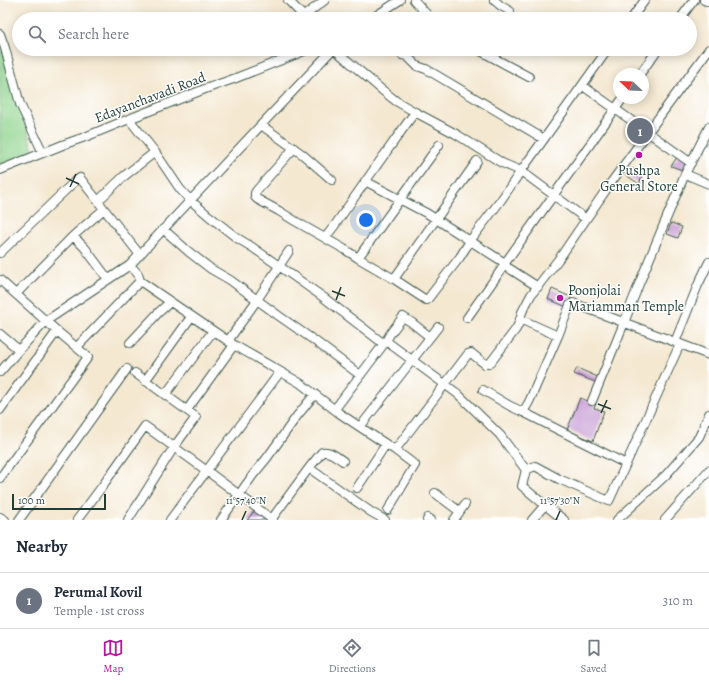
<!DOCTYPE html>
<html lang="en">
<head>
<meta charset="utf-8">
<style>
	:root { --surface:#fff; --page:#f6f6f7; --text:#1f2937; --muted:#747a83; --line:#e0e1e3; --accent:#b5179e }
	body { margin:0; font-family:Alegreya,serif; background:var(--page); color:var(--text) }
	.compass { position:absolute; left:613px; top:68px; width:36px; height:36px; border-radius:50%; background:var(--surface); box-shadow:0 2px 10px #0003; rotate:293deg }
	.scale { position:absolute; left:12px; bottom:10px; width:94px; box-sizing:border-box; padding-left:4px; border:2px solid #1f3d34; border-top:0; font-size:11px; line-height:14px; white-space:nowrap; color:#1f3d34; -webkit-text-stroke:3px #fff; paint-order:stroke }
	.you { position:absolute; left:366px; top:220px; width:14px; height:14px; margin:-10px; border:3px solid #fff; border-radius:50%; background:#1a73e8; box-shadow:0 0 0 6px #1a73e833 }
	.badge { display:grid; place-items:center; width:26px; height:26px; border-radius:50%; background:var(--accent); color:#fff; font-size:13px; font-weight:700 }
	.pin { position:absolute; translate:-50% -50%; border:2px solid #fff; box-shadow:0 1px 4px #0006 }
	.list { margin:0; padding:0; list-style:none }
	h2 { display:flex; justify-content:space-between; align-items:center; height:52px; margin:0; padding:0 16px; font-size:17px }
	h2 small { font-size:13px; font-weight:400; color:var(--muted) }
	.list li { display:grid; grid-template-columns:26px 1fr auto; gap:12px; align-items:center; box-sizing:border-box; height:56px; padding:0 16px; border-top:1px solid var(--line) }
	.list b { display:block; font-size:15px; white-space:nowrap }
	.list p { margin:0; font-size:13px; white-space:nowrap; color:var(--muted) }
	.list em { font-size:13px; font-style:normal; color:var(--muted) }
	.icon { flex:none; width:22px; height:22px; fill:none; stroke:currentColor; stroke-width:2; stroke-linecap:round; stroke-linejoin:round }
	.map { position:relative; flex:none; width:709px; height:520px; overflow:hidden }
	.search { position:absolute; background:var(--surface); box-shadow:0 2px 10px #0003; left:12px; right:12px; top:12px; height:44px; display:flex; align-items:center; gap:10px; box-sizing:border-box; padding:0 14px; border-radius:22px; color:var(--muted); font-size:15px }
	.sheet { height:108px; background:var(--surface) }
	nav { display:flex; justify-content:space-around; align-items:center; box-sizing:border-box; height:56px; border-top:1px solid var(--line); background:var(--surface); font-size:11px; color:var(--muted) }
	nav a { display:grid; justify-items:center; gap:2px }
	nav .on { color:var(--accent) }
	.map>svg:first-child { display:block }
	.green { fill:#8ed38c; stroke:#568860 }
	.building { fill:#caa1d7 }
	.lines { fill:none; stroke-linecap:round; stroke-linejoin:round }
	.minor-casing { stroke:#3f574c; stroke-width:10 }
	.minor { stroke:#fff; stroke-width:8 }
	.ticks { fill:none; stroke:#1f3d34; stroke-width:1.5 }
	.poi-dot { fill:#b5179e; stroke:#fff; stroke-width:1.5 }
	.labels { text-anchor:middle; stroke-width:3; stroke-linejoin:round; paint-order:stroke }
	.street-label { font-size:14px; fill:#1f3d34; stroke:#fff }
	.poi-label { font-size:14px; fill:#1f3d34; stroke:#fff }
	.ticks-label { font-size:10px; text-anchor:middle; fill:#1f3d34; stroke:#fff; stroke-width:3; stroke-linejoin:round; paint-order:stroke }
</style>
</head>
<body>
<div class="map">
<svg width="709" height="520" viewBox="0 0 709 520">
	<rect width="100%" height="100%" fill="#fff"/>
	<filter id="ink" filterUnits="userSpaceOnUse"><feTurbulence type="fractalNoise" baseFrequency=".025" numOctaves="2"/><feDisplacementMap in="SourceGraphic" scale="8" xChannelSelector="R" yChannelSelector="G"/><feConvolveMatrix kernelMatrix="1 2 1 2 8 2 1 2 1" color-interpolation-filters="sRGB"/></filter>
	<filter id="wash" filterUnits="userSpaceOnUse"><feTurbulence type="fractalNoise" baseFrequency=".012" numOctaves="4" result="noise"/><feDisplacementMap in="SourceGraphic" scale="16" xChannelSelector="R" yChannelSelector="G"/><feGaussianBlur stdDeviation="0.9" result="paint"/><feColorMatrix in="noise" values="0 0 0 0 0 0 0 0 0 0 0 0 0 0 0 0 0 1.4 0 .05"/><feComposite in="paint" operator="in"/></filter>
	<g filter="url(#wash)">
		<rect width="100%" height="100%" fill="#f4e8d1"/>
		<path class="green" d="M0 40 35 156 0 170Z"/>
		<g id="blocks">
			<path class="building" d="M680 153 691 160 685 171 671 166Z
				M632 168 642 177 639 184 626 175 628 171H630Z
				M671 223 682 227 678 238 667 234Z
				M552 289 571 297 567 307 548 299Z
				M577 368 600 378 598 383 574 374Z
				M580 398 596 404 594 408 604 411 593 441 567 430Z
				M256 509 269 520H247Z"/>
		</g>
	</g>
	<g filter="url(#ink)">
		<use href="#blocks" fill-opacity="0" stroke="#3f574c" stroke-width="1"/>
		<g class="lines">
			<g class="minor-casing">
				<path id="minor" d="M288 0 306 19
					M414 0 431 19
					M494 0 501 6 510 11
					M704 0 709 2
					M304 16 325 0
					M371 19 400 0
					M631 19 645 0
					M680 19 694 0
					M0 34 5 48 20 104 43 153
					M395 49 402 55 407 56 417 66 426 69 544 139
					M477 49 529 77
					M640 74 658 49
					M583 86 691 163
					M129 119 155 152 180 189 190 200 209 216 237 238 252 247 323 297 384 344
					M261 125 333 49
					M294 148 257 190 255 193V197L257 199 279 211 295 221 344 249 358 258 394 279 426 300H427L460 257 470 241 501 200 521 171 502 163 456 134 415 112 396 101 382 90 334 49
					M0 170 65 144 85 137 129 119 205 89 236 78 309 49
					M685 174 709 184
					M365 181 428 214 505 263 507 267 538 287
					M98 201 123 177 155 152
					M586 219 521 171 544 139 608 49
					M163 229 189 252 211 269 230 280 279 316 315 341 360 375
					M73 236 85 248 108 279
					M325 238 335 225 377 165 415 112
					M0 253 74 182 80 178 104 209
					M358 258 439 145
					M130 265 138 274 140 281
					M394 279 477 161
					M0 280 57 331 88 357 0 478
					M16 294 73 236 104 209 140 255
					M467 318 501 270 505 263 533 224 623 98
					M520 319 558 336
					M0 334 19 350
					M228 341 257 300 289 251
					M386 341 458 394 500 435 526 470 535 466 559 479 609 501 626 464
					M675 342 698 285 709 262
					M130 343 158 313 170 302
					M77 347 140 281 234 345 300 383 339 413 360 427 438 327
					M0 372 19 350 46 321 130 265 261 125 302 154 332 180
					M145 381 191 317
					M483 390 510 406 523 412 626 464 680 344
					M165 395 213 331
					M592 401 624 323 639 284 685 174 709 127
					M335 409 386 341 390 334 403 317 411 322 430 337
					M0 410 57 331
					M187 410 234 345
					M523 412 529 402 558 336 570 305 573 303 709 355
					M360 427 395 450 415 465 388 510
					M395 450 468 354 471 353 485 364H488L491 362 516 329 520 321 522 312 531 295 561 256 610 184 709 49
					M309 468 371 512 385 520
					M526 470 522 486 540 501 564 520
					M357 488 386 444
					M435 493 459 511
					M0 517 5 520
					M19 520 127 369
					M77 520 101 488 145 426 207 471 273 520
					M128 520 174 447 196 417 135 373
					M170 520 280 372
					M221 520 253 475 267 458 297 416 315 394
					M271 520 309 468 322 452C329 450 337 457 343 461
					M427 520 428 518 431 520
					M454 520 465 504
					M532 520 545 505
					M617 520 666 475 699 437 709 414
					M665 520 709 470"/>
			</g>
			<use href="#minor" class="minor"/>
		</g>
	</g>
	<path class="ticks" d="M66 178 79 184M70 187 76 174M332 291 345 296M336 300 341 287M598 404 611 409M601 413 607 400M242 520 246 511M556 520 560 511"/>
	<g class="poi-dot">
		<circle cx="639" cy="155" r="4"/>
		<circle cx="560" cy="298" r="4"/>
	</g>
	<g class="labels">
		<g class="street-label">
			<text transform="translate(150 97) rotate(-21)" y="5">Edayanchavadi Road</text>
		</g>
		<g class="poi-label">
			<text x="639" y="175">Pushpa<tspan x="639" dy="16">General Store</tspan></text>
			<text x="568" y="295" text-anchor="start">Poonjolai<tspan x="568" dy="16">Mariamman Temple</tspan></text>
		</g>
	</g>
	<g class="ticks-label">
		<text x="246" y="504">11°57'40"N</text>
		<text x="560" y="504">11°57'30"N</text>
	</g>
</svg>
<svg class="compass" viewBox="-18 -18 36 36"><path d="M0-13l5 13h-10z" fill="#e53935"/><path d="M0 13l5-13h-10z" fill="#747a83"/></svg>
<div class="scale">100 m</div>
<div class="you"></div>
<div class="pin badge" style="left:640px;top:131px;background:#6b7280">1</div>
<div class="search"><svg class="icon" aria-label="search" viewBox="0 0 24 24"><circle cx="10" cy="10" r="6"/><path d="M15 15l6 6"/></svg>Search here</div>
</div>
<section class="sheet">
<h2>Nearby<small></small></h2>
<ul class="list">
<li><span class="badge" style="background:#6b7280">1</span><div><b>Perumal Kovil</b><p>Temple · 1st cross</p></div><em>310 m</em></li>
</ul>
</section>
<nav>
<a class="on"><svg class="icon" aria-label="map" viewBox="0 0 24 24"><path d="M3 6l6-2 6 2 6-2v14l-6 2-6-2-6 2zM9 4v14M15 6v14"/></svg>Map</a>
<a><svg class="icon" aria-label="directions" viewBox="0 0 24 24"><path d="M12 3l9 9-9 9-9-9zM9 14v-3h6M13 9l2 2-2 2"/></svg>Directions</a>
<a><svg class="icon" aria-label="saved" viewBox="0 0 24 24"><path d="M7 4h10v16l-5-4-5 4z"/></svg>Saved</a>
</nav>
</body>
</html>
